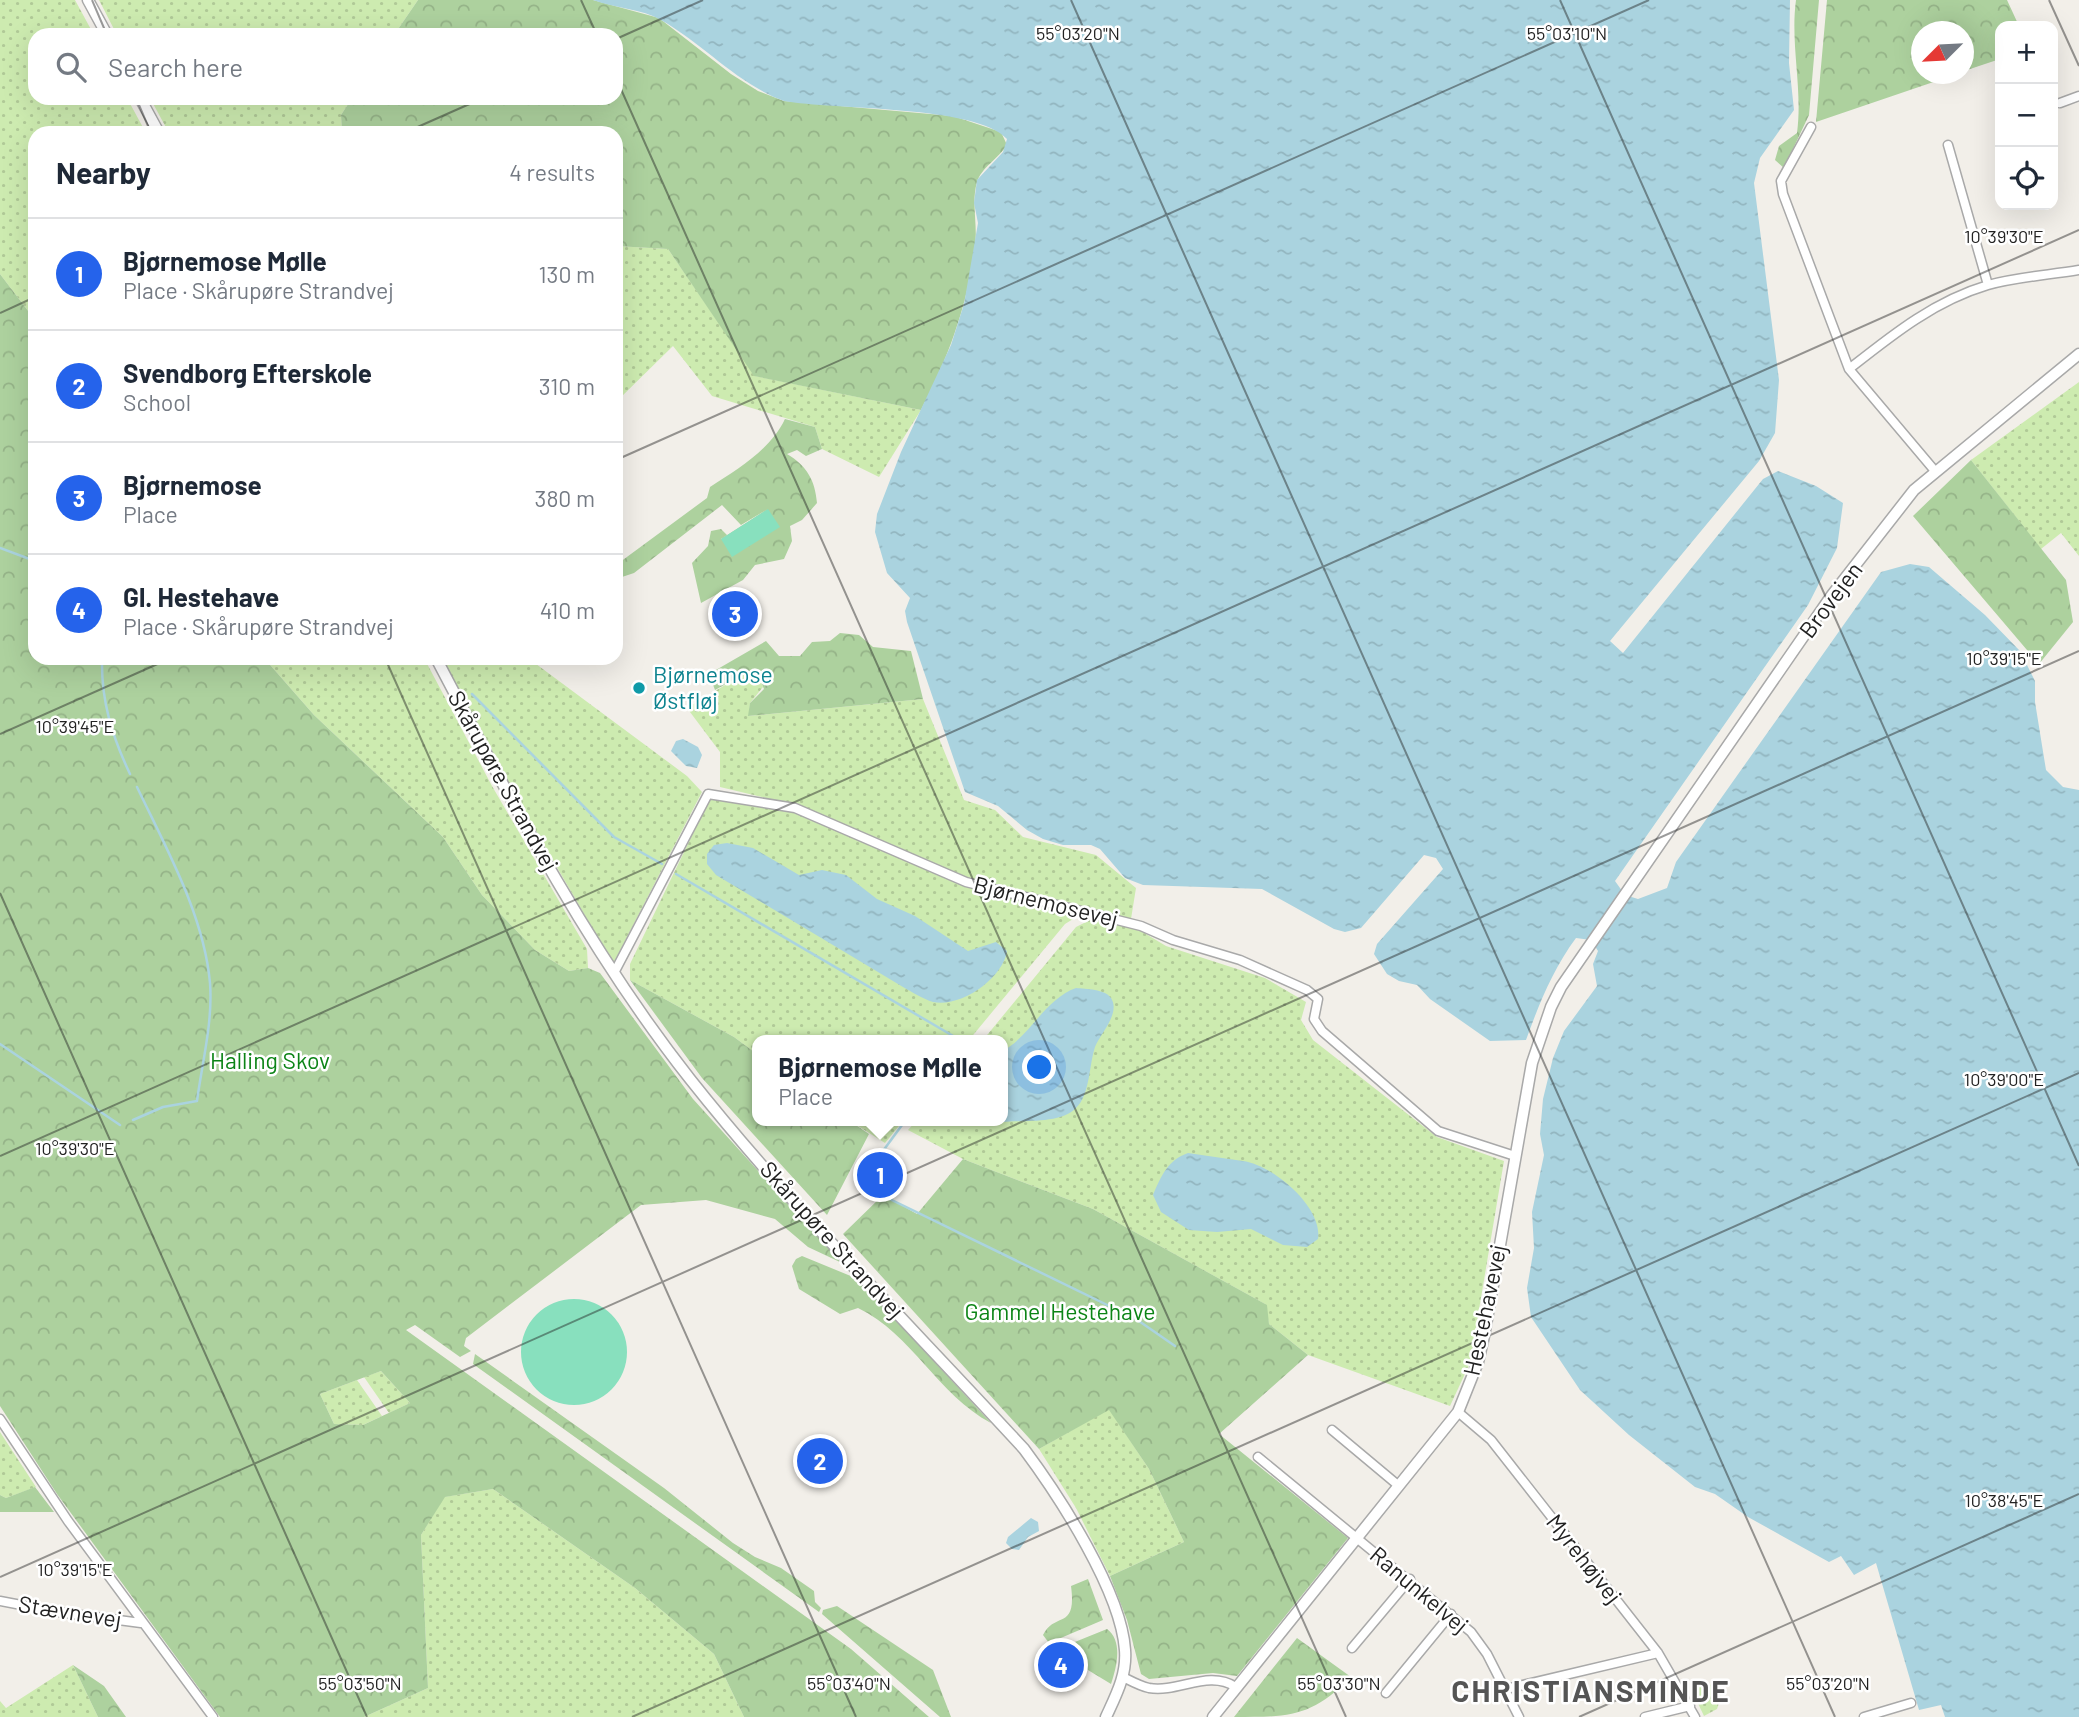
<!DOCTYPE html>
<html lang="en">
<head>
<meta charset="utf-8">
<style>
	:root { --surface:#fff; --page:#f2f2f3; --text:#1f2937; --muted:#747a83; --line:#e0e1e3; --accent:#2563eb }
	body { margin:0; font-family:Barlow,sans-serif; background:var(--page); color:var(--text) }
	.controls { position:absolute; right:21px; top:21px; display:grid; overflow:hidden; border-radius:14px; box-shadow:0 7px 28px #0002 }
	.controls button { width:63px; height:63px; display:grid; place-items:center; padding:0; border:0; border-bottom:2px solid var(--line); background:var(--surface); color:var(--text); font:35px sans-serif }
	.compass { position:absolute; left:1911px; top:21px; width:63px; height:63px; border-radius:50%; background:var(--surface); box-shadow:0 7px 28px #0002; rotate:246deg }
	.you { position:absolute; left:1040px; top:1068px; width:24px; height:24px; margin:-18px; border:5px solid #fff; border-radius:50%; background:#1a73e8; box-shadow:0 0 0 10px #1a73e833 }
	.badge { display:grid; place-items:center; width:46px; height:46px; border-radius:50%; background:var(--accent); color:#fff; font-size:23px; font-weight:700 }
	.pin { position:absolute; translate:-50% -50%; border:4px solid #fff; box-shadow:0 2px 7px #0006 }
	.popup { position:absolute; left:752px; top:1035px; width:256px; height:91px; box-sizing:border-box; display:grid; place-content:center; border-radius:14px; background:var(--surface); filter:drop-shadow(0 2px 5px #0005); font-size:23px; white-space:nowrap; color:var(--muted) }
	.popup b { font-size:26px; color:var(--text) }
	.popup::after { content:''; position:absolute; left:50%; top:100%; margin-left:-14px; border:14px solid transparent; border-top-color:var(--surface) }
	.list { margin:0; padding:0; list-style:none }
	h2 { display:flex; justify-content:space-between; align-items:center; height:91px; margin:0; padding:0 28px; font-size:30px }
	h2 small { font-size:23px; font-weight:400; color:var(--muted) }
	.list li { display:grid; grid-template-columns:46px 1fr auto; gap:21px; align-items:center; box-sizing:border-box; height:112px; padding:0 28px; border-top:2px solid var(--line) }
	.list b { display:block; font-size:26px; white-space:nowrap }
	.list p { margin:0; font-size:23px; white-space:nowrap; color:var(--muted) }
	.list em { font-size:23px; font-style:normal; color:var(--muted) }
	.icon { flex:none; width:38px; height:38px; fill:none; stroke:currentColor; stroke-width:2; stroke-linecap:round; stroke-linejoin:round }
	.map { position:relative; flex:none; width:2079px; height:1717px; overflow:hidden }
	.search { position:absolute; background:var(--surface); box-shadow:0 7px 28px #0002; left:28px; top:28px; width:595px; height:77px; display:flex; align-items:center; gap:18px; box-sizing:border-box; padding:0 24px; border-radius:21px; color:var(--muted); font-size:26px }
	.panel { position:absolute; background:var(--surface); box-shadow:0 7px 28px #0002; left:28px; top:126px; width:595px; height:539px; border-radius:21px }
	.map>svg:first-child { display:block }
	.grass { fill:url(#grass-dots) }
	.forest { fill:url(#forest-crowns); fill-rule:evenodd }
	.pitch { fill:#88e0be }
	.water { fill:url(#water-ripples) }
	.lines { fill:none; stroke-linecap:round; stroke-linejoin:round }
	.stream { stroke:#aad3df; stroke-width:2.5 }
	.minor-casing { stroke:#a9a9a9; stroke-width:11 }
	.tertiary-casing { stroke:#a9a9a9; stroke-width:13 }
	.minor { stroke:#fff; stroke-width:8 }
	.tertiary { stroke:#fff; stroke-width:10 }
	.ticks { fill:none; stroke:#222; stroke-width:2; stroke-opacity:0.45 }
	.culture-dot { fill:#0f9aa8; stroke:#fff; stroke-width:2.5 }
	.labels { text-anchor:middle; stroke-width:5; stroke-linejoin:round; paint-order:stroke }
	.street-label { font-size:23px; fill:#222; stroke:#fff }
	.culture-label { font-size:23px; fill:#0d838f; stroke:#fff; text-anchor:start }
	.park-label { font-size:23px; fill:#0c8416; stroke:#fff }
	.district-label { font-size:30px; font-weight:bold; letter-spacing:2px; fill:#555; stroke:#fff }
	.ticks-label { font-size:18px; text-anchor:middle; fill:#222; stroke:#fff; stroke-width:5; stroke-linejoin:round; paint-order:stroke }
</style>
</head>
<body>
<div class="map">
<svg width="2079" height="1717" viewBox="0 0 2079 1717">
	<defs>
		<pattern id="grass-dots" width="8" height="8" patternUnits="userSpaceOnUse" patternTransform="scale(1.75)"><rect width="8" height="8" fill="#cdebb0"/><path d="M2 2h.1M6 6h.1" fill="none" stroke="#b0c997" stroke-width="1.8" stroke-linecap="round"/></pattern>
		<pattern id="forest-crowns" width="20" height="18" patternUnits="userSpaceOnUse" patternTransform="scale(1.75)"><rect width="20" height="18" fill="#add19e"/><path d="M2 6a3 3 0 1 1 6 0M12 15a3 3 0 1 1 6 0" fill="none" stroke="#95b388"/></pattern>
		<pattern id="water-ripples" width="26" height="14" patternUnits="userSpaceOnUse" patternTransform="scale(1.75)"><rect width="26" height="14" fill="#aad3df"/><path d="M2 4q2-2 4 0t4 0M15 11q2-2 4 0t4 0" fill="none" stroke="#92b5bf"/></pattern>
	</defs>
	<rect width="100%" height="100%" fill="#f2efe9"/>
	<path class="grass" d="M0 0H75L94 35H35V98H127L146 133H35V320L0 274Z
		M99 0H418L394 35H117Z
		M150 98H352L341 115 342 133H169Z
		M616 246 668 249 755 376 921 410 879 477 822 449 815 427 712 396 673 346 616 402Z
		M2079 382V556L2061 533 2041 549 1971 460Z
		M264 658H424L492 786 587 949 588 968 569 971 535 950 482 895 443 837 314 715Z
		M442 658H528L687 776 702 792 613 964 511 788Z
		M755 667 763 687 750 703 749 716 923 699 964 800 995 810 1023 837 1096 855 1136 888 1131 919 967 878 796 805 720 787V752L687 708Z
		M710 798 794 812 964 885 1078 916 1065 924 969 1040H758L757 1054 734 1037 630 980V964Z
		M1094 918 1141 931 1166 946 1265 978 1306 1002 1301 1020 1313 1040 1437 1137 1504 1161 1470 1363 1450 1406 1308 1355 1269 1324 1265 1304 1093 1209 963 1159 908 1130 916 1121H1002V1040H983L1076 927Z
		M850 1121H903L885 1143Z
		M381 1371 410 1403 389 1413 364 1377Z
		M357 1380 382 1416 363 1425 334 1424 320 1394Z
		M1109 1409 1149 1469 1184 1542 1110 1576 1076 1508 1039 1449Z
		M0 1432 36 1487 6 1498 0 1495Z
		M493 1489 635 1588 714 1654 744 1717H364L428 1688 421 1535 444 1497Z
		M73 1665 98 1717H0V1701L6 1708Z
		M1705 1683 1717 1687 1721 1697 1717 1709 1704 1716 1692 1691Z"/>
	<path class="forest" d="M418 0H593L659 18 731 74 758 91 784 101 953 116 1001 132 1007 145C999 158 981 168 977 182 971 202 978 225 975 246 968 304 948 359 921 410L754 376 668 249 616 246V133H342L341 115 352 98H616V35H394Z
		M1796 0H1819L1809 115 1784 168 1775 160 1779 146 1797 133C1803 88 1790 45 1796 0Z
		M1827 0H2007L2019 26H2000V59L1964 71V32H1922V74H1957L1816 122Z
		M0 274 35 320V658H264L314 715 443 837 482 895 535 950 569 971 588 968 600 973 693 1099 842 1263 808 1247 775 1219 706 1200 641 1205 466 1338 464 1346 471 1351 460 1357 415 1325 406 1330 851 1649 929 1717H744L714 1654 635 1588 493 1489 445 1497 421 1535 428 1688 364 1717H220L57 1494 0 1406ZM381 1371 410 1403 363 1425 334 1424 320 1394Z
		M785 419 815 427 822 449 806 456 797 450 787 454C807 466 815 480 817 503L802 520 790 526 792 541 784 559 755 565 743 580 701 603 692 563 708 546 711 531 721 529 727 535 721 539 768 509 741 525 722 505 634 573 616 579V565L707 498 710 487C738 469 771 449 785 419Z
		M1971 460 2066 580 2073 622 2039 664 1913 516Z
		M840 633 859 635 873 647 911 651 923 699 748 716 750 703 764 689 755 668 715 690 709 674 766 641 779 656H800L812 642 830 641Z
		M630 980 734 1037 757 1054 758 1121H850L869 1134 827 1215 702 1078Z
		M963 1159 1093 1209 1267 1305 1269 1324 1308 1355 1219 1434 1348 1538 1237 1676 1213 1673 1149 1679 1141 1674 1127 1620 1110 1576 1184 1542 1149 1469 1109 1410 1039 1449 843 1234 883 1195 917 1214Z
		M802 1256 858 1279 991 1423C938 1395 912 1334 858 1308L840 1314 799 1289 792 1266 796 1259Z
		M475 1354 664 1488 733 1543 755 1557 781 1568 814 1591 815 1602 821 1608 819 1612 473 1364Z
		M35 1487 54 1512H0V1495L6 1498Z
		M1088 1579 1103 1620 1049 1643 1043 1635C1055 1611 1077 1631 1071 1586Z
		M837 1606 933 1670 951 1717H940L822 1614 823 1610Z
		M1107 1629C1123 1641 1117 1666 1111 1684L1055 1650Z
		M1297 1638 1351 1677C1311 1717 1291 1717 1234 1717Z
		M73 1665 104 1686 126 1717H98Z"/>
	<path class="pitch" d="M768 509 780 527 732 557 721 539Z
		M521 1352a53 53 0 1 1 106 0a53 53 0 1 1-106 0Z"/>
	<path class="water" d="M593 0H1790L1789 63 1794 110 1760 158 1754 183 1779 380 1775 433 1759 461 1610 641 1623 653 1763 479 1778 471 1816 486 1843 503 1837 548 1808 605 1615 881 1625 895 1638 899 1667 888 1676 862 1881 572 1910 564 1929 567 1985 615 2020 651 2035 681V702L2046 770 2063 787 2079 790V1717H1945L1941 1705 1919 1710 1876 1563 1854 1575 1841 1556 1829 1562 1748 1517 1715 1494 1695 1487 1629 1435 1580 1390 1531 1317 1527 1288 1534 1248 1532 1212 1544 1155 1540 1134 1543 1099 1553 1058 1564 1031 1597 986 1593 964 1598 951 1591 940 1576 938C1553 969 1539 1004 1526 1040L1490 1041 1430 999 1417 985 1399 981 1387 974 1374 954 1377 944 1443 869 1436 858 1424 855 1361 928 1345 932 1334 929 1262 889 1143 885 1125 878 1100 849 1091 845H1063L1043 839 1027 830 998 806 965 792 907 622 905 611 910 598 887 573 875 532 877 514 901 452 951 345 964 304 978 223 974 203 977 180 1003 152 1007 139C977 105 833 110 784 101 736 83 705 45 661 20 642 9 615 8 593 0Z
		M683 739 698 747 702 755 697 768 686 766 671 751 676 741Z
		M727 843 753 848 799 875 822 870 846 875 877 899 915 916 968 951 996 942 1007 951C1003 978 961 1008 933 1002 923 999 912 992 903 987L716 875 707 864V854L714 845Z
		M1076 988C1086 989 1105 989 1111 998 1121 1013 1100 1034 1095 1047 1089 1065 1090 1095 1076 1108 1061 1124 1024 1120 1003 1122L998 1121H1002L1003 1051C1031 1035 1045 999 1076 988Z
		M1188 1153C1206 1156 1224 1158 1243 1161 1273 1165 1323 1207 1318 1239L1307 1247 1283 1245 1251 1229 1217 1232 1189 1230 1161 1212 1153 1195C1161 1176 1168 1160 1188 1153Z
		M1031 1518 1038 1522 1039 1531 1028 1537 1019 1550 1012 1549 1006 1543 1008 1537Z"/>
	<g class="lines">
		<path class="stream" d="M0 548 35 561
			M102 658C101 701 112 736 130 774
			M472 694 614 837 662 864
			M676 874 960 1040
			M0 1044 120 1125
			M133 1120 163 1107 197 1101C202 1063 213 1022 210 983 204 915 166 848 137 787
			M905 1121 866 1174 863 1186 1136 1319 1175 1346"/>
		<g class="minor-casing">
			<path id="minor" d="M2060 103 2079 96
				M1811 127 1781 181 1783 194 1849 369 1935 471
				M1948 145 1988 285
				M1849 369C1892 335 1934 301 1988 285 2017 277 2049 275 2079 270
				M614 973 708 794 795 808 966 882 1141 926 1173 940 1240 960 1307 990 1318 999 1314 1019 1322 1031 1438 1131 1515 1156
				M1458 1412 1491 1440 1658 1653 1695 1717
				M0 1419 68 1521 213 1717
				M1332 1430 1399 1486
				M1258 1457 1471 1632 1487 1654 1519 1717
				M0 1601 58 1612 141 1623
				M1352 1648 1410 1579
				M1123 1677C1131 1681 1140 1686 1149 1688 1179 1693 1208 1669 1236 1687
				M1506 1689 1658 1653
				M1386 1693 1451 1614
				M1645 1717 1690 1706
				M1864 1717 1911 1703"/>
		</g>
		<g class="tertiary-casing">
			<path id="tertiary" d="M88 0 107 35
				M140 98 159 133
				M436 658C512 803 588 950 690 1079 793 1209 912 1327 1024 1449 1059 1496 1121 1591 1125 1650 1127 1675 1116 1695 1106 1717
				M1213 1717 1458 1412 1478 1362 1484 1336 1532 1063 1551 1007 1561 987 1832 595 1914 490 2079 354"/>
		</g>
		<use href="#minor" class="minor"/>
		<use href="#tertiary" class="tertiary"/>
	</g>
	<path class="ticks" d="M92 0 107 35M581 0 597 35M1071 0 1835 1717M1560 0 2079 1166M2049 0 2079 66M616 39 703 0M616 78 1346 1717M136 98 151 133M404 133 483 98M0 313 35 297M616 460 1649 0M385 658 856 1717M0 734 171 658M0 893 367 1717M0 1156 2079 230M0 1577 2079 651M632 1717 2079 1073M1579 1717 2079 1494"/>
	<circle class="culture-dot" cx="639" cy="688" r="7"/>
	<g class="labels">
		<g class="street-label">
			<text transform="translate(1831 600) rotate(-53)" y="8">Brovejen</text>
			<text transform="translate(503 781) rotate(61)" y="8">Skårupøre Strandvej</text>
			<text transform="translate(1046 902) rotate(14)" y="8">Bjørnemosevej</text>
			<text transform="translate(832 1240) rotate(48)" y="8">Skårupøre Strandvej</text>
			<text transform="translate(1485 1310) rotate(-78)" y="8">Hestehavevej</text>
			<text transform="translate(1584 1559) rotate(52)" y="8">Myrehøjvej</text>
			<text transform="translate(1419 1590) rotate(40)" y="8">Ranunkelvej</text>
			<text transform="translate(70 1612) rotate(9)" y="8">Stævnevej</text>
		</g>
		<g class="culture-label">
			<text x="653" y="683">Bjørnemose<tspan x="653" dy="26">Østfløj</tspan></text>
		</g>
		<g class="park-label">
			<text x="270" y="1069">Halling Skov</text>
			<text x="1060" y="1320">Gammel Hestehave</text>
		</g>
		<g class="district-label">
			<text x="1591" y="1702">CHRISTIANSMINDE</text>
		</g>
	</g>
	<g class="ticks-label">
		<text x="1078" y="40">55°03'20"N</text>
		<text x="1567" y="40">55°03'10"N</text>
		<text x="2004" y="243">10°39'30"E</text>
		<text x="2004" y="665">10°39'15"E</text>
		<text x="75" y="733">10°39'45"E</text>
		<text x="2004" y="1086">10°39'00"E</text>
		<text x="75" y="1155">10°39'30"E</text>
		<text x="2004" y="1507">10°38'45"E</text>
		<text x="75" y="1576">10°39'15"E</text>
		<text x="360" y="1690">55°03'50"N</text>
		<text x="849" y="1690">55°03'40"N</text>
		<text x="1339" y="1690">55°03'30"N</text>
		<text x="1828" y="1690">55°03'20"N</text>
	</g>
</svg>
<div class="controls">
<button>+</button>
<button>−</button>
<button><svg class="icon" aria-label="locate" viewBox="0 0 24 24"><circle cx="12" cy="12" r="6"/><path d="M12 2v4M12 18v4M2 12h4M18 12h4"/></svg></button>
</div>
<svg class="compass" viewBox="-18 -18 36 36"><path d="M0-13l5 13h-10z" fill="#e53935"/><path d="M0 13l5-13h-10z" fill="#747a83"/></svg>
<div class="you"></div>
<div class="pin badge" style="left:880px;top:1175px">1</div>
<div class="popup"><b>Bjørnemose Mølle</b>Place</div>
<div class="pin badge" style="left:820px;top:1461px">2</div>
<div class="pin badge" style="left:735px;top:614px">3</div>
<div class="pin badge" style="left:1061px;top:1665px">4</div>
<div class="search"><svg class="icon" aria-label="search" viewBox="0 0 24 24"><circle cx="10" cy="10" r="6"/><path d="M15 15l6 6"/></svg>Search here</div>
<section class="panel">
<h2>Nearby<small>4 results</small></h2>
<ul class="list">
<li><span class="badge">1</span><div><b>Bjørnemose Mølle</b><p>Place · Skårupøre Strandvej</p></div><em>130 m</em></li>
<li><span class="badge">2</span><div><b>Svendborg Efterskole</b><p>School</p></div><em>310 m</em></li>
<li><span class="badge">3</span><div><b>Bjørnemose</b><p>Place</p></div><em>380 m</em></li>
<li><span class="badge">4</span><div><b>Gl. Hestehave</b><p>Place · Skårupøre Strandvej</p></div><em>410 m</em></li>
</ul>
</section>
</div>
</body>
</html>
